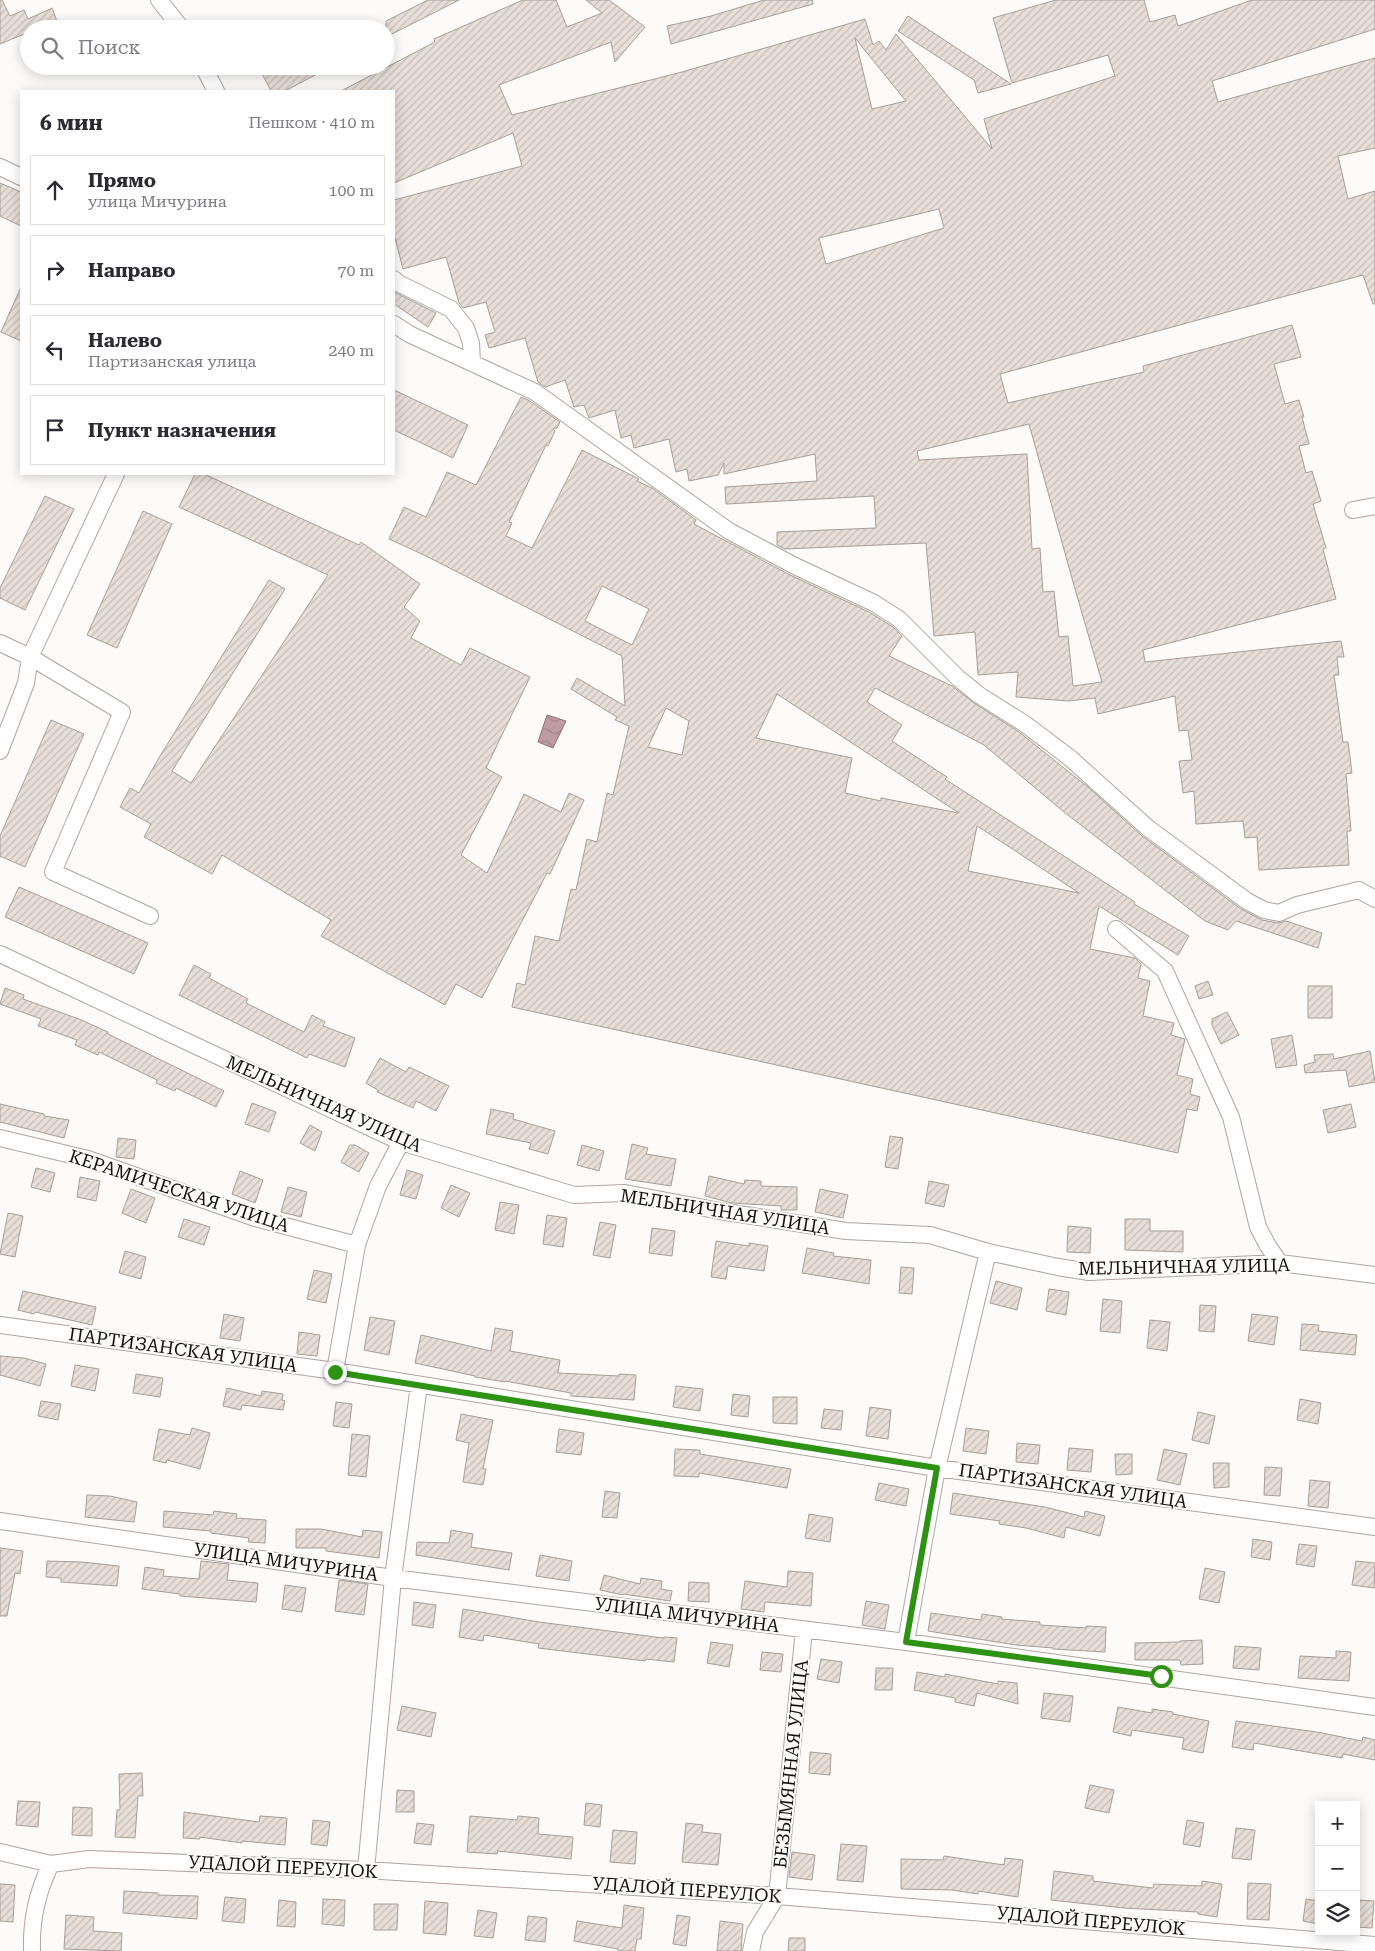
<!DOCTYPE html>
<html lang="ru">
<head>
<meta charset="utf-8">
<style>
	:root { --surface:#fff; --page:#f7f7f7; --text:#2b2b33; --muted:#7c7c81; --line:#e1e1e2 }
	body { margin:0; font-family:"Roboto Serif",serif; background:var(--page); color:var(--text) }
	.controls { position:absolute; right:15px; bottom:15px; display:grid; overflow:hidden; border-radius:0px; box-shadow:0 2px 12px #0003 }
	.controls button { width:45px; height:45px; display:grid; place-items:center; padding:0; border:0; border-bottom:1px solid var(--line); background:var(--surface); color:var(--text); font:25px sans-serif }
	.stop { position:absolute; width:15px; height:15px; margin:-11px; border:4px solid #2e9213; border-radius:50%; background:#fff }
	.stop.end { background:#2e9213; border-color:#fff; box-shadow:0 1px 5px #0008 }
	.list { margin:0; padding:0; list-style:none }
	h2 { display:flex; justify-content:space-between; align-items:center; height:65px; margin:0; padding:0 20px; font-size:21px }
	h2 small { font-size:16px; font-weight:400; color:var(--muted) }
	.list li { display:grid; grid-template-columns:32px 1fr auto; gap:15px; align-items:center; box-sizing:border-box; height:70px; margin:0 10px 10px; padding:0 10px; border:1px solid var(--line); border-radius:0px }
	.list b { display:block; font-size:19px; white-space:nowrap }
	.list p { margin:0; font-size:16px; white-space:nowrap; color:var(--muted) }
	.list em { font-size:16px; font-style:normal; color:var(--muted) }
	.icon { flex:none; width:28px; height:28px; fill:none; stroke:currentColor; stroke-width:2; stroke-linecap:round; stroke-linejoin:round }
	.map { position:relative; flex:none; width:1375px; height:1951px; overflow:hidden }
	.search { position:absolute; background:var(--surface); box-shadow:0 2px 12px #0003; left:20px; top:20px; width:375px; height:55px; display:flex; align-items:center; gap:12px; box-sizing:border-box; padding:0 18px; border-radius:28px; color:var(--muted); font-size:19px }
	.panel { position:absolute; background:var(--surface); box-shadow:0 2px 12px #0003; left:20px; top:90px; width:375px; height:385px; border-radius:0px }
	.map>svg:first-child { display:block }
	.water { fill:url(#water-waves); stroke:#8c7278 }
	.building { fill:url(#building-hatch); stroke:#a69e97; fill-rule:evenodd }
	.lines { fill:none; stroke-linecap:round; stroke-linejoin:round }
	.minor-casing { stroke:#afa4a0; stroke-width:18 }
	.minor { stroke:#fff; stroke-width:16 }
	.route { stroke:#2e9213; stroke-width:6 }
	.labels { text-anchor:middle; stroke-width:4; stroke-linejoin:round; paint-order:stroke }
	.street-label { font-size:18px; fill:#14100e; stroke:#fdfbfa }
</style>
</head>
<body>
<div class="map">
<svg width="1375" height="1951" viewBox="0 0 1375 1951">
	<defs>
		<pattern id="water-waves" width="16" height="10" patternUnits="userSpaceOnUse" patternTransform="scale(1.25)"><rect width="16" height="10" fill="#bf9ca5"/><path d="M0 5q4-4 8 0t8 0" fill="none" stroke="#a3858d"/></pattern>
		<pattern id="building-hatch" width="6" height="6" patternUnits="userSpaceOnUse" patternTransform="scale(1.25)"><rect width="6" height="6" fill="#e8dfd8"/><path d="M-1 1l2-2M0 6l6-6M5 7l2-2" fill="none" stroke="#c6beb8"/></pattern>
	</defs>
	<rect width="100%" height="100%" fill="#fdfbfa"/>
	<path class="water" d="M547 715 566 721 553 748 538 742Z"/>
	<path class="building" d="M0 0H2L10 16 24 10 28 19 52 8 60 29H29V32L0 44Z
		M428 0H459L386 37V21Z
		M523 0H556L567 27 602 13 586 0H609L645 27 615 62 611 42 499 85 512 115 682 72 865 19 873 45 879 41 886 50 896 34 992 149 984 119 1115 76 1108 55 1012 83 993 18 1056 0H1144L1150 22 1175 15 1178 26 1252 0H1375V29L1212 81 1218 102 1375 58V148L1338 156 1348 199 1375 191V304H1373L1363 275 1000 374 1008 403 1144 372 1143 366 1292 325 1301 357 1274 364 1285 404 1299 400 1304 417H1302L1309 444 1299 446 1306 473 1312 471 1321 501 1313 504 1326 548 1323 549 1336 599 1143 650 1145 662 1341 641 1344 657H1337L1339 675H1334L1343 742H1348L1352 773 1346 774 1351 831H1347L1349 865 1259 870 1257 837 1245 838 1243 821 1196 824 1194 791 1183 793 1179 761 1192 760 1188 730 1179 731 1175 696 1098 714 1095 698 1068 701 1016 697 1018 672 978 675 975 632 934 636 926 543 785 549 777 545V532L876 528 874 496 726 504 725 487 817 481 815 454 724 474V463L718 475 689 481 687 469 676 472 669 439 634 448 631 435 621 438 615 410 589 418 584 405 574 407 565 380 545 387 538 382 525 338 489 348 485 335 495 332 486 302 463 308 459 303 446 257 403 269 394 234V200L522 166 513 133 394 183V91H341L435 42 434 39ZM855 38 880 69 906 101 872 109ZM939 209 944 228 826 264 819 238ZM1029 424 1075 589 1102 682 1073 686 1068 636 1059 637 1054 591 1043 592 1040 548 1032 549 1027 454 919 460 917 451Z
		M764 0H812L813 4 671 44 667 26 711 16Z
		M908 16 1011 84 978 93 974 80 898 31Z
		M258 66H332L285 91H271Z
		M0 183 21 192V226L0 216Z
		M21 287V341L1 332Z
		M394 292 436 313 428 327 394 304Z
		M394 390 468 425 453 458 394 430Z
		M521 397 530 401 560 422 557 428 553 429 555 431 548 446 546 445 509 522 512 523 506 536 532 548 582 450 639 479 637 481 652 488 696 520 694 524 790 575 869 612 893 627 902 636 889 656 952 686 974 703 1019 732 1089 788 1142 836 1241 909 1262 920 1278 923 1286 921 1322 933 1318 948 1236 921 1228 930 1205 921 1064 812 984 745 875 688 867 702 902 725 892 741 947 777 945 779 1135 902 1134 904 1189 936 1178 955 1099 906 1090 949 1135 958 1141 964 1138 978 1150 981 1143 1016 1174 1023 1171 1035 1185 1039 1177 1075 1193 1079 1190 1094 1200 1097 1197 1111 1187 1109 1178 1153 512 1007 517 983 525 985 535 936 559 941 571 889 576 890 587 839 597 842 607 793 613 795 629 726 615 720 617 717 571 689 577 678 625 706 622 656 426 556 389 539 404 507 426 517 447 472 476 485ZM602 586 649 609 632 645 585 621ZM777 694 959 813 881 798V801L845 793 852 758 756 738ZM666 708 689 721 682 755 648 747ZM977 826 982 829 1079 893 968 871Z
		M195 474H204L359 545 361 542 420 584 404 607 420 621 411 638 461 665 470 648 530 677 486 768 502 777 461 855 487 873 524 794 561 812 569 793 584 800 550 874 547 873 482 998 456 984 445 1005 321 936 331 920 222 855 212 874 144 837 151 824 120 807 130 788 139 793 160 756 269 580 285 589 172 771 191 783 328 575 179 507Z
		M45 496 74 509 25 610 0 598V588Z
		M143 511 172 524 117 648 87 635Z
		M51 720 84 734 25 867 0 856V836Z
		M19 887 148 943 134 974 5 917Z
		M194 965 211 974 209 978 248 999 246 1003 304 1032 312 1015 325 1022 323 1026 355 1038 345 1067 309 1054 307 1058 179 995Z
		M1208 981 1213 995 1199 999 1195 986Z
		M1308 986H1332V1018H1308Z
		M5 988 24 995 23 999 79 1019 108 1032V1034L224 1091 216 1107 176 1088 175 1091 156 1083 157 1080 99 1052 98 1055 75 1045 77 1040 38 1026 41 1019 0 1004Z
		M1227 1012 1239 1035 1221 1044 1212 1025V1019Z
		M1292 1035 1297 1065 1276 1068 1271 1039Z
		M1370 1051 1375 1082 1349 1087 1346 1070 1305 1073 1304 1065 1315 1062 1314 1055 1333 1054 1334 1059Z
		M380 1058 406 1072 409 1067 449 1086 436 1111 416 1101 413 1108 377 1092 378 1090 366 1083Z
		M252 1103 276 1112 269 1132 245 1124Z
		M0 1104 44 1114V1116L69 1120 64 1138 0 1122Z
		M1351 1104 1356 1127 1328 1133 1323 1110Z
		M491 1109 514 1114 513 1119 555 1131 548 1154 529 1149 531 1143 486 1134Z
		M310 1125 322 1132 315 1151 300 1143Z
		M890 1136 903 1138 898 1169 885 1167Z
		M118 1138 136 1140 134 1159 116 1157Z
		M632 1144 648 1148 646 1154 676 1159 671 1186 625 1179Z
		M350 1145H355L369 1153 359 1172 341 1162Z
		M582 1145 604 1151 599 1171 577 1165Z
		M36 1168 55 1173 50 1192 31 1187Z
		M407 1170 423 1175 416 1199 400 1195Z
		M240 1171 263 1180 255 1203 232 1194Z
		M709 1176 744 1184 745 1180 761 1181V1186L797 1187V1210H781V1206L732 1203 705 1196Z
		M80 1177 100 1181 96 1201 77 1197Z
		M929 1181 949 1185 944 1207 925 1203Z
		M451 1185 470 1193 459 1217 441 1208Z
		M288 1187 307 1192 301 1217 281 1212Z
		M131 1189 155 1198 146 1223 122 1213Z
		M820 1189 848 1195 843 1218 815 1212Z
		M500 1202 519 1205 514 1234 495 1230Z
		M8 1213 23 1216 15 1257 0 1254Z
		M547 1215 567 1218 563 1247 543 1244Z
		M184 1219 210 1227 204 1245 178 1237Z
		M1125 1219H1150V1231H1183V1252L1125 1250Z
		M600 1222 616 1225 610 1258 593 1255Z
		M1068 1226 1091 1228 1090 1253 1067 1252Z
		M652 1228 675 1231 672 1256 649 1253Z
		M716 1241 749 1246V1243L768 1246 764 1271 728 1266 726 1279 711 1277Z
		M807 1248 834 1253 833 1256 871 1260 869 1284 802 1273Z
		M125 1251 146 1257 141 1279 119 1273Z
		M901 1267 914 1268 912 1294 899 1293Z
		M314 1270 332 1274 326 1303 307 1299Z
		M996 1281 1022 1288 1017 1310 990 1303Z
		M1049 1289 1069 1292 1066 1315 1046 1311Z
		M23 1291 96 1307 92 1325 35 1312 34 1314 18 1310Z
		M1103 1299 1122 1301 1120 1333 1100 1331Z
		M1200 1305 1216 1306 1214 1332 1199 1331Z
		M224 1314 244 1318 240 1341 220 1338Z
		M1252 1314 1278 1317 1274 1345 1248 1341Z
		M370 1317 395 1321 389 1355 364 1350Z
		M1150 1320 1170 1322 1167 1351 1147 1348Z
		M1302 1324 1319 1325 1318 1331 1357 1335 1355 1355 1300 1350Z
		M495 1328 513 1331 510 1351 560 1360 558 1373 619 1376V1374L636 1375 634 1400 571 1396V1393L505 1381V1382L475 1377V1376L415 1363 421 1335 491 1351Z
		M299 1332 320 1335 317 1356 297 1354Z
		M0 1356 24 1358 46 1364 40 1386 0 1375Z
		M75 1365 99 1369 95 1391 71 1386Z
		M136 1374 163 1378 160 1397 133 1393Z
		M676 1386 703 1389 700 1411 673 1407Z
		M227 1388 261 1396 262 1391 283 1394 282 1400 285 1401 283 1410 242 1405 241 1410 223 1406Z
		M733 1394 750 1396 748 1417 731 1415Z
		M773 1397H797V1424L773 1423Z
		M1300 1399 1321 1403 1318 1424 1297 1420Z
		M41 1401 61 1404 58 1420 38 1416Z
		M336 1402 352 1404 349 1428 333 1426Z
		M870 1407 891 1410 888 1439 866 1436Z
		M824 1409 843 1411 841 1430 821 1428Z
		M1198 1412 1215 1416 1209 1444 1192 1440Z
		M461 1414 493 1420 483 1469H486L483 1485 463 1482 469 1443 456 1440Z
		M192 1428 210 1433 200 1469 167 1460 166 1463 153 1460 159 1429 190 1435Z
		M966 1428 989 1431 986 1454 963 1451Z
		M559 1429 584 1433 581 1455 556 1452Z
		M352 1434 370 1436 366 1477 348 1475Z
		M1017 1443 1040 1445 1038 1464 1016 1462Z
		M1069 1448 1093 1450 1091 1472 1067 1470Z
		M675 1449 700 1450V1454L791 1469 787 1488 699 1473V1477L674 1476Z
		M1164 1449 1187 1454 1180 1485 1157 1480Z
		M1115 1454H1132V1474L1116 1475Z
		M1213 1463H1229V1487L1214 1488Z
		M1265 1467 1282 1468 1280 1496 1264 1495Z
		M1310 1480 1330 1482 1328 1508 1308 1506Z
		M879 1483 909 1489 906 1506 875 1500Z
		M605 1491 620 1493 617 1518 602 1517Z
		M953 1493 1045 1507 1084 1517 1085 1511 1105 1516 1100 1536 1066 1527 1064 1538 1026 1528 999 1524 1000 1521 950 1514Z
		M87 1495 110 1496 137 1502 134 1522 85 1517Z
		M164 1511 213 1515 214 1511 237 1514 236 1518 266 1520 265 1543 248 1542 249 1538 211 1533V1531L163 1527Z
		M809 1514 833 1518 830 1542 805 1538Z
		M296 1529H321L362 1537 363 1530 382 1532 379 1558 326 1551V1548H296Z
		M451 1530 473 1534 471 1547 512 1553 509 1570 416 1555 417 1542 449 1543Z
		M1253 1539 1272 1542 1270 1560 1251 1557Z
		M1299 1544 1317 1546 1314 1567 1296 1564Z
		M0 1548 23 1551 20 1574 15 1573 7 1616H0Z
		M540 1555 572 1561 569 1581 536 1576Z
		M47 1561 82 1562 119 1566 117 1586 61 1582V1578L46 1577Z
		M201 1561 229 1564 227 1580 258 1583 256 1602 180 1596V1594L142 1589 145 1567 164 1570 163 1576 199 1579Z
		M1356 1561 1375 1563 1374 1588 1352 1585Z
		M1205 1568 1225 1572 1219 1603 1199 1599Z
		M788 1571 813 1573 811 1606 765 1602 764 1612 741 1609 745 1581 787 1587Z
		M604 1575 640 1584 641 1578 662 1581 661 1589 672 1591 670 1601 623 1594V1595L600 1590Z
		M339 1580 368 1584 364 1615 335 1611Z
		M689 1582 709 1583V1602L688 1601Z
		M285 1585 306 1588 302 1612 282 1609Z
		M866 1601 889 1605 885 1629 862 1625Z
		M414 1602 436 1605 433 1628 412 1625Z
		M463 1609 539 1622 663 1638 664 1637 677 1638 674 1662 646 1659 645 1661 538 1648 539 1644 484 1635 483 1641 459 1637Z
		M931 1613 981 1620 982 1614 1002 1617 1001 1619 1040 1622V1625L1086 1628V1626L1106 1627 1105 1652 1053 1649V1648L1016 1645 928 1631Z
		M1202 1640 1203 1664 1181 1665 1180 1660H1135V1643L1180 1642V1641Z
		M711 1642 733 1645 729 1667 707 1663Z
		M1235 1646 1261 1648 1259 1670 1233 1668Z
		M1336 1651 1351 1652 1349 1681 1298 1678 1300 1656 1336 1658Z
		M762 1652 783 1654 781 1672 760 1670Z
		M821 1659 842 1662 839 1683 817 1679Z
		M876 1668H893L892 1690H875Z
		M917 1672 945 1677V1674L998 1684V1681L1017 1683 1018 1704 977 1693 974 1706 955 1702V1698L914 1690Z
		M1044 1693 1073 1696 1070 1722 1041 1718Z
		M402 1706 436 1713 431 1737 397 1730Z
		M1118 1707 1152 1713V1709L1173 1712V1714L1209 1721 1203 1753 1182 1749 1184 1738 1132 1730 1131 1736 1113 1732Z
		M1236 1721 1317 1732 1362 1741 1363 1737 1375 1740V1760L1343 1754 1342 1758 1254 1743 1253 1750 1232 1747Z
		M810 1752 831 1754 830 1775 809 1773Z
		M142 1773 143 1796H138L135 1838 115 1837 117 1810H120L119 1774Z
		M1090 1785 1114 1790 1109 1813 1085 1808Z
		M397 1790 414 1791V1812H396Z
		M18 1801 40 1802 38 1827 16 1825Z
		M586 1803 602 1805 600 1827 584 1825Z
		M73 1807 92 1808V1836L72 1835Z
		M184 1812 259 1822 260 1816 287 1818 285 1845 242 1841V1843L200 1837V1839L183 1838Z
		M470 1816 517 1820 518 1816 539 1818 538 1834 573 1837 571 1859 498 1851 497 1854 467 1852Z
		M313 1820 330 1822 327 1846 311 1844Z
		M1187 1820 1204 1823 1200 1847 1183 1844Z
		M417 1823 434 1825 431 1845 414 1843Z
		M686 1823 703 1825 702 1832 721 1834 718 1865 682 1862Z
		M1236 1828 1255 1830 1251 1860 1232 1858Z
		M613 1830 637 1832 635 1864 610 1862Z
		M841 1844 867 1846 863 1882 837 1880Z
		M792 1852 815 1855 812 1880 789 1877Z
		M944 1856 1004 1865 1005 1858 1023 1860 1018 1897 978 1891V1894L952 1890 901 1889V1859L943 1860Z
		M1054 1871 1093 1876V1881L1153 1888 1154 1884 1202 1886V1881L1222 1884 1217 1917 1198 1914V1912L1124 1908 1051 1900Z
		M1248 1883 1271 1884 1269 1920 1247 1919Z
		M0 1884 15 1885 13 1922 0 1921Z
		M124 1891 158 1893V1895L198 1896 197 1919 123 1913Z
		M225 1897 246 1899 244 1923 222 1921Z
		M323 1899 345 1900 344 1926 322 1924Z
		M1306 1899 1319 1901V1924L1303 1921Z
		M279 1900 296 1902 295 1927 277 1926Z
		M1356 1900 1374 1901 1372 1928 1356 1927Z
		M425 1901 448 1903 446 1935 423 1933Z
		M374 1904H398L397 1930H374Z
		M624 1905 644 1908 641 1939H637L635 1951H618V1949L574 1941 577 1921 622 1928Z
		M478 1910 497 1913 493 1938 474 1936Z
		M66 1915 94 1917 93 1931 122 1933 121 1951 64 1949Z
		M677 1915 690 1917 686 1946 673 1944Z
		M528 1916 547 1918 545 1942 525 1940Z
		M720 1921 743 1924 741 1951H717Z
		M789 1938H805V1951H788Z"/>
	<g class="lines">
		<g class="minor-casing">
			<path id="minor" d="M159 0 182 29
				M203 66 216 91
				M0 167 21 177
				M394 279 398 283 451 309 466 328 471 343 472 363
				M394 324 409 334 535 392 729 531 795 566 874 603 899 619 958 678 979 695 1025 724 1070 758 1148 828 1247 901 1264 910 1279 913 1297 905 1359 890 1375 899
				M1353 510 1375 506
				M0 643 30 657 122 712 53 872 150 916
				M0 751 26 683 30 657 116 474
				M1116 929 1165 971 1231 1117 1258 1227 1268 1246 1280 1263
				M0 954 401 1142 574 1195 625 1193 720 1211 846 1231 930 1235 988 1252 1058 1267 1089 1272 1280 1263 1375 1275
				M0 1138 88 1159 255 1218 357 1245
				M0 1325 335 1371 937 1468 1375 1527
				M335 1371 357 1245 378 1186 401 1142
				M0 1521 393 1578 906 1642 1375 1707
				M906 1642 937 1468 988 1252
				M0 1852 51 1864 89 1859 366 1870 777 1896 1375 1945
				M366 1870 393 1578 419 1385
				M32 1951C31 1921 38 1890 51 1864
				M751 1951 755 1932 777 1896 804 1630"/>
		</g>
		<use href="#minor" class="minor"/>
	</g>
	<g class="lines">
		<path class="route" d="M335 1372 937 1468 906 1642 1161 1676"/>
	</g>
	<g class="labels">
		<g class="street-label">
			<text transform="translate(324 1104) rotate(24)" y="6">МЕЛЬНИЧНАЯ УЛИЦА</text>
			<text transform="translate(179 1191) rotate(18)" y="6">КЕРАМИЧЕСКАЯ УЛИЦА</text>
			<text transform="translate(725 1212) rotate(9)" y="6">МЕЛЬНИЧНАЯ УЛИЦА</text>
			<text transform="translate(1184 1267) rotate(-1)" y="6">МЕЛЬНИЧНАЯ УЛИЦА</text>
			<text transform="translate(183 1350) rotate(8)" y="6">ПАРТИЗАНСКАЯ УЛИЦА</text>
			<text transform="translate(1073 1486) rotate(8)" y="6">ПАРТИЗАНСКАЯ УЛИЦА</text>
			<text transform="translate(286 1562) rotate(8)" y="6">УЛИЦА МИЧУРИНА</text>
			<text transform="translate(687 1615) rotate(7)" y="6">УЛИЦА МИЧУРИНА</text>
			<text transform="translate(791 1764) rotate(-84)" y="6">БЕЗЫМЯННАЯ УЛИЦА</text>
			<text transform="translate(283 1867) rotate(3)" y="6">УДАЛОЙ ПЕРЕУЛОК</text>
			<text transform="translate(687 1890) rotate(4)" y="6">УДАЛОЙ ПЕРЕУЛОК</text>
			<text transform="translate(1091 1921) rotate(5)" y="6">УДАЛОЙ ПЕРЕУЛОК</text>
		</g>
	</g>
</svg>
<div class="controls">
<button>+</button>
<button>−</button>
<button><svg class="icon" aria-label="layers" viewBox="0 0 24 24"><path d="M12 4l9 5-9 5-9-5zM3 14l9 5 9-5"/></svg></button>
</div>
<div class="stop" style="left:1161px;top:1676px"></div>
<div class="stop end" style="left:335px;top:1372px"></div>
<div class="search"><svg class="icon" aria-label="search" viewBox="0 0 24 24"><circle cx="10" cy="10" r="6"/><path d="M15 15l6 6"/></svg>Поиск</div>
<section class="panel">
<h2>6 мин<small>Пешком · 410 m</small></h2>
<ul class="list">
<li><svg class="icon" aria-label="ahead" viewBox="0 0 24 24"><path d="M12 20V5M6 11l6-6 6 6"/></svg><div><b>Прямо</b><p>улица Мичурина</p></div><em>100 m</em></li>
<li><svg class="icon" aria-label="right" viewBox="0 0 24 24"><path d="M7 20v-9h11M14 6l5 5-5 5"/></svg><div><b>Направо</b></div><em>70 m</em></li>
<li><svg class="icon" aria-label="left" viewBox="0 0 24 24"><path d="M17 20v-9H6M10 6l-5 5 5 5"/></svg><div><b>Налево</b><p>Партизанская улица</p></div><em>240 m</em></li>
<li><svg class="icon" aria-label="arrive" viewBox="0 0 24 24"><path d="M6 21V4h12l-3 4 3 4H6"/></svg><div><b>Пункт назначения</b></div></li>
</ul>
</section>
</div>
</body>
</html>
